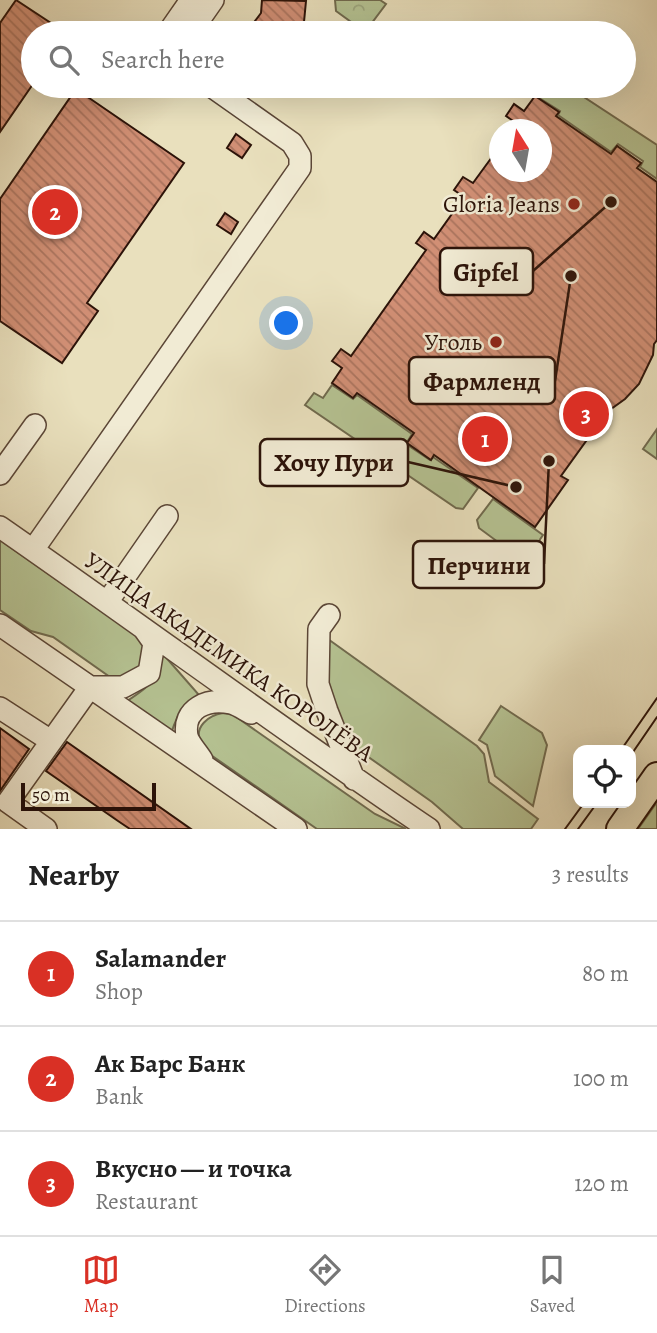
<!DOCTYPE html>
<html lang="en">
<head>
<meta charset="utf-8">
<style>
	:root { --surface:#fff; --page:#f2f2f2; --text:#222; --muted:#767676; --line:#e0e0e0; --accent:#d93025 }
	body { margin:0; font-family:Alegreya,serif; background:var(--page); color:var(--text) }
	.controls { position:absolute; right:21px; bottom:21px; display:grid; overflow:hidden; border-radius:14px; box-shadow:0 7px 28px #0002 }
	.controls button { width:63px; height:63px; display:grid; place-items:center; padding:0; border:0; border-bottom:2px solid var(--line); background:var(--surface); color:var(--text); font:35px sans-serif }
	.compass { position:absolute; left:489px; top:119px; width:63px; height:63px; border-radius:50%; background:var(--surface); box-shadow:0 7px 28px #0002; rotate:349deg }
	.scale { position:absolute; left:21px; bottom:18px; width:135px; box-sizing:border-box; padding-left:7px; border:4px solid #2c1309; border-top:0; font-size:19px; line-height:24px; white-space:nowrap; color:#2c1309; -webkit-text-stroke:5px #f1ebd4; paint-order:stroke }
	.you { position:absolute; left:287px; top:324px; width:24px; height:24px; margin:-18px; border:5px solid #fff; border-radius:50%; background:#1a73e8; box-shadow:0 0 0 10px #1a73e833 }
	.badge { display:grid; place-items:center; width:46px; height:46px; border-radius:50%; background:var(--accent); color:#fff; font-size:23px; font-weight:700 }
	.pin { position:absolute; translate:-50% -50%; border:4px solid #fff; box-shadow:0 2px 7px #0006 }
	.list { margin:0; padding:0; list-style:none }
	h2 { display:flex; justify-content:space-between; align-items:center; height:91px; margin:0; padding:0 28px; font-size:30px }
	h2 small { font-size:23px; font-weight:400; color:var(--muted) }
	.list li { display:grid; grid-template-columns:46px 1fr auto; gap:21px; align-items:center; box-sizing:border-box; height:105px; padding:0 28px; border-top:2px solid var(--line) }
	.list b { display:block; font-size:26px; white-space:nowrap }
	.list p { margin:0; font-size:23px; white-space:nowrap; color:var(--muted) }
	.list em { font-size:23px; font-style:normal; color:var(--muted) }
	.icon { flex:none; width:38px; height:38px; fill:none; stroke:currentColor; stroke-width:2; stroke-linecap:round; stroke-linejoin:round }
	.map { position:relative; flex:none; width:657px; height:829px; overflow:hidden }
	.search { position:absolute; background:var(--surface); box-shadow:0 7px 28px #0002; left:21px; right:21px; top:21px; height:77px; display:flex; align-items:center; gap:18px; box-sizing:border-box; padding:0 24px; border-radius:38px; color:var(--muted); font-size:26px }
	.sheet { height:406px; background:var(--surface) }
	nav { display:flex; justify-content:space-around; align-items:center; box-sizing:border-box; height:98px; border-top:2px solid var(--line); background:var(--surface); font-size:19px; color:var(--muted) }
	nav a { display:grid; justify-items:center; gap:4px }
	nav .on { color:var(--accent) }
	.map>svg:first-child { display:block }
	.green { fill:#b5c292; stroke:#706a4e; stroke-width:2 }
	.forest { fill:url(#forest-crowns); stroke:#706a4e; stroke-width:2 }
	.building { fill:url(#building-back-hatch); stroke:#2c1309; stroke-width:2 }
	.lines { fill:none; stroke-linecap:round; stroke-linejoin:round }
	.minor-casing { stroke:#5b4636; stroke-width:24 }
	.major-casing { stroke:#2c1309; stroke-width:30 }
	.minor { stroke:#f1ebd4; stroke-width:21 }
	.major { stroke:#e9e0bd; stroke-width:26 }
	.tram { stroke:#2c1309; stroke-width:2 }
	.poi-dot { fill:#8f2418; stroke:#f1ebd4; stroke-width:2.5 }
	.labels { text-anchor:middle; stroke-width:5; stroke-linejoin:round; paint-order:stroke }
	.poi-label { font-size:24px; fill:#2c1309; stroke:#f1ebd4; text-anchor:end }
	.street-label { font-size:24px; fill:#2c1309; stroke:#f1ebd4 }
	.leader { fill:none; stroke:#2c1309; stroke-width:2.5 }
	.callout-dot { fill:#2c1309; stroke:#f1ebd4; stroke-width:2.5 }
	.callout { fill:#f1ebd4; stroke:#2c1309; stroke-width:2.5 }
	.callout-label { font-size:26px; text-anchor:middle; font-weight:bold; fill:#2c1309 }
</style>
</head>
<body>
<div class="map">
<svg width="657" height="829" viewBox="0 0 657 829">
	<defs>
		<pattern id="forest-crowns" width="20" height="18" patternUnits="userSpaceOnUse" patternTransform="scale(1.75)"><rect width="20" height="18" fill="#b5c292"/><path d="M2 6a3 3 0 1 1 6 0M12 15a3 3 0 1 1 6 0" fill="none" stroke="#9ca67d"/></pattern>
		<pattern id="building-back-hatch" width="6" height="6" patternUnits="userSpaceOnUse" patternTransform="scale(1.75)"><rect width="6" height="6" fill="#d18f75"/><path d="M-1 5l2 2M0 0l6 6M5-1l2 2" fill="none" stroke="#aa745e"/></pattern>
	</defs>
	<rect width="100%" height="100%" fill="#e9e0bd"/>
	<filter id="stains"><feTurbulence type="fractalNoise" baseFrequency=".00286" numOctaves="4"/><feColorMatrix values="0 0 0 0 .2 0 0 0 0 .09 0 0 0 0 .02 0 0 0 .5 -.17"/></filter>
	<radialGradient id="worn" r=".72"><stop offset=".6" stop-color="#630" stop-opacity="0"/><stop offset="1" stop-color="#630" stop-opacity=".3"/></radialGradient>
	<path class="green" d="M543 86H567L657 145V179L640 167 643 161 618 144 611 152 558 115 560 111 536 96Z
		M332 385 353 399 357 395 412 434 406 444 430 460 433 457 478 488 463 509 456 508 305 405 314 393 323 398Z
		M657 429V459L643 449Z
		M493 499 543 535 530 554 521 559 479 528 477 520Z
		M0 540 140 638 145 646C144 652 143 659 141 664 136 675 120 678 110 677L53 637 31 631 0 610Z
		M321 634 477 746 484 754 489 782 538 819 531 829H463L432 802 343 739 330 711Z
		M163 654 199 695C184 704 177 715 172 731L127 701C153 684 153 683 163 654Z
		M501 706 542 733 547 745 533 806 495 776 487 745 479 740Z
		M223 713 232 714 375 814 406 829H317L208 753C206 750 203 747 201 743 193 727 209 715 223 713Z
		M657 802V829H638Z"/>
	<path class="forest" d="M335 0H380L386 4 365 32 336 11Z"/>
	<path class="building" d="M16 0 66 33H33V84L0 132V23Z
		M262 0 306 1 304 22 320 33H246L261 13Z
		M76 89 184 163 87 303 98 311 62 363 0 321V199Z
		M535 96 559 112 556 116 611 154 617 146 641 163 637 168 657 182V340L654 344 653 355 639 384 625 399 607 412 561 476 568 480 535 527 434 455 431 460 407 443 414 433 357 393 353 398 332 383 342 368 332 361 341 349 351 356 426 250 416 243 424 232 434 239 464 197 454 190 463 177 473 183 500 146V172H542V130H511L516 123 506 116 514 104 524 111Z
		M236 134 251 145 242 158 227 148Z
		M225 213 238 222 231 234 217 225Z
		M0 728 29 749 0 791Z
		M67 742 191 829H130L118 821 46 771Z"/>
	<g class="lines">
		<g class="minor-casing">
			<path id="minor" d="M168 33 191 0
				M190 33 213 0
				M0 474 35 425
				M0 527C144 627 284 731 429 829
				M33 550 300 168V156L292 143 211 86
				M108 601 167 516
				M329 615 319 629 318 684 327 711 354 779
				M0 625 296 829
				M0 708 51 741
				M202 760C198 753 189 744 187 736 182 708 208 698 231 703 238 705 245 710 251 713
				M46 829 8 802 90 687H123L149 673 154 643 144 629"/>
		</g>
		<g class="major-casing">
			<path id="major" d="M620 829 657 776"/>
		</g>
		<use href="#minor" class="minor"/>
		<use href="#major" class="major"/>
		<path class="tram" d="M621 750 657 698
			M631 755 657 717
			M565 829 584 803
			M578 829 597 803"/>
	</g>
	<g class="poi-dot">
		<circle cx="574" cy="204" r="7"/>
		<circle cx="496" cy="342" r="7"/>
	</g>
	<g class="labels">
		<g class="poi-label">
			<text x="560" y="212">Gloria Jeans</text>
			<text x="482" y="350">Уголь</text>
		</g>
		<g class="street-label">
			<text transform="translate(229 657) rotate(35)" y="8">УЛИЦА АКАДЕМИКА КОРОЛЁВА</text>
		</g>
	</g>
	<path class="leader" d="M611 202L533 271M571 276L555 381M516 487L408 462M549 461L544 564"/>
	<g class="callout-dot">
		<circle cx="611" cy="202" r="7"/>
		<circle cx="571" cy="276" r="7"/>
		<circle cx="516" cy="487" r="7"/>
		<circle cx="549" cy="461" r="7"/>
	</g>
	<g class="callout">
		<rect x="440" y="248" width="93" height="47" rx="7"/>
		<rect x="409" y="357" width="146" height="47" rx="7"/>
		<rect x="260" y="439" width="148" height="47" rx="7"/>
		<rect x="413" y="541" width="131" height="47" rx="7"/>
	</g>
	<g class="callout-label">
		<text x="486" y="281">Gipfel</text>
		<text x="482" y="390">Фармленд</text>
		<text x="334" y="471">Хочу Пури</text>
		<text x="479" y="574">Перчини</text>
	</g>
	<rect width="100%" height="100%" filter="url(#stains)"/>
	<rect width="100%" height="100%" fill="url(#worn)"/>
</svg>
<div class="controls">
<button><svg class="icon" aria-label="locate" viewBox="0 0 24 24"><circle cx="12" cy="12" r="6"/><path d="M12 2v4M12 18v4M2 12h4M18 12h4"/></svg></button>
</div>
<svg class="compass" viewBox="-18 -18 36 36"><path d="M0-13l5 13h-10z" fill="#e53935"/><path d="M0 13l5-13h-10z" fill="#767676"/></svg>
<div class="scale">50 m</div>
<div class="you"></div>
<div class="pin badge" style="left:485px;top:439px">1</div>
<div class="pin badge" style="left:55px;top:212px">2</div>
<div class="pin badge" style="left:586px;top:414px">3</div>
<div class="search"><svg class="icon" aria-label="search" viewBox="0 0 24 24"><circle cx="10" cy="10" r="6"/><path d="M15 15l6 6"/></svg>Search here</div>
</div>
<section class="sheet">
<h2>Nearby<small>3 results</small></h2>
<ul class="list">
<li><span class="badge">1</span><div><b>Salamander</b><p>Shop</p></div><em>80 m</em></li>
<li><span class="badge">2</span><div><b>Ак Барс Банк</b><p>Bank</p></div><em>100 m</em></li>
<li><span class="badge">3</span><div><b>Вкусно — и точка</b><p>Restaurant</p></div><em>120 m</em></li>
</ul>
</section>
<nav>
<a class="on"><svg class="icon" aria-label="map" viewBox="0 0 24 24"><path d="M3 6l6-2 6 2 6-2v14l-6 2-6-2-6 2zM9 4v14M15 6v14"/></svg>Map</a>
<a><svg class="icon" aria-label="directions" viewBox="0 0 24 24"><path d="M12 3l9 9-9 9-9-9zM9 14v-3h6M13 9l2 2-2 2"/></svg>Directions</a>
<a><svg class="icon" aria-label="saved" viewBox="0 0 24 24"><path d="M7 4h10v16l-5-4-5 4z"/></svg>Saved</a>
</nav>
</body>
</html>
